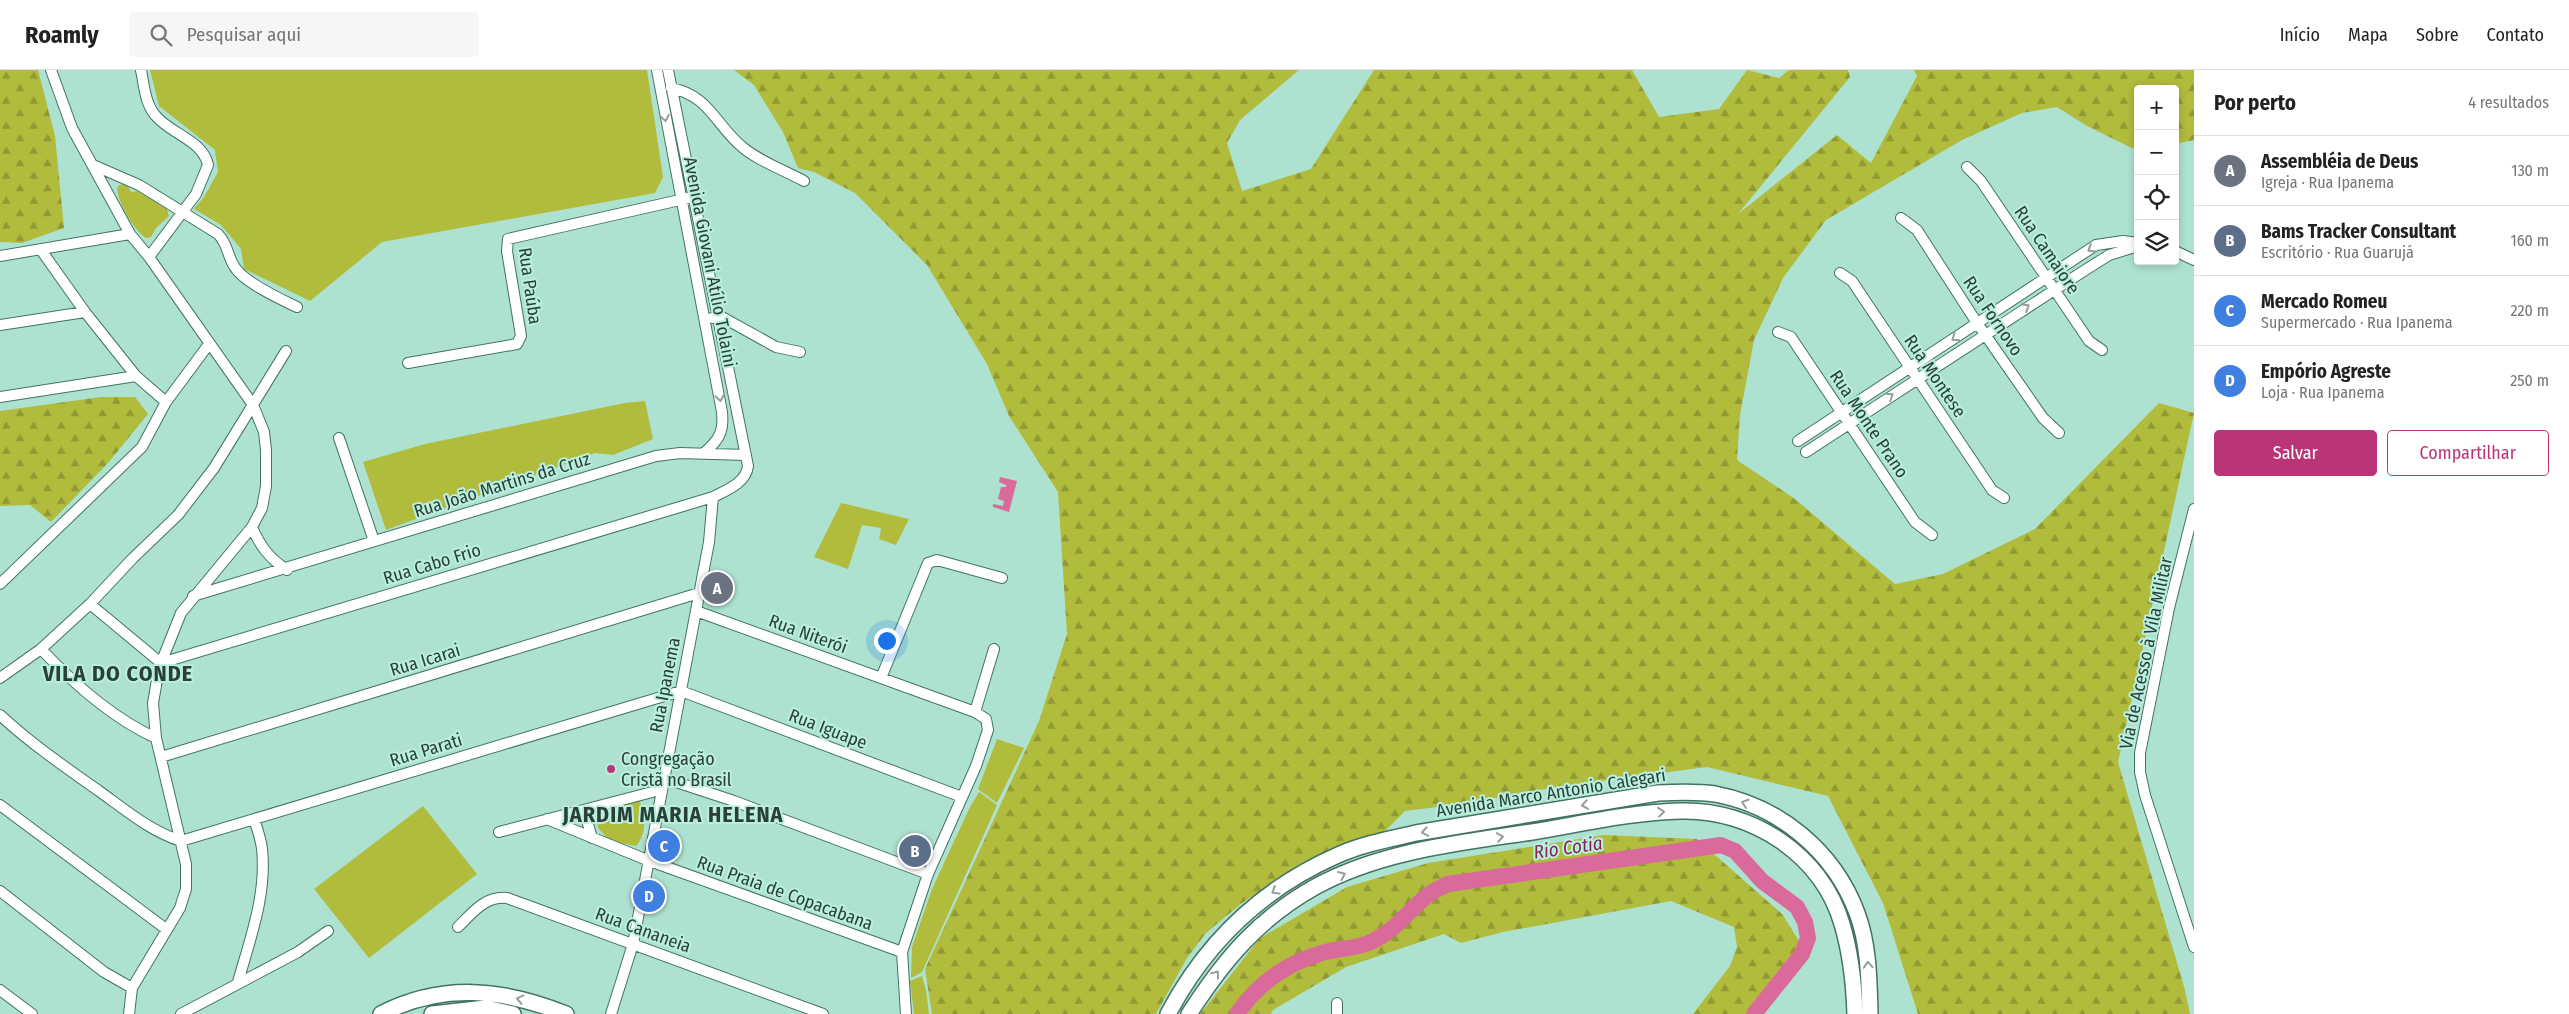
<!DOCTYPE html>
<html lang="pt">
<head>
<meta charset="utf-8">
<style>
	:root { --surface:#fff; --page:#f6f6f6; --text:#222; --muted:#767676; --line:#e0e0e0; --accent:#ba3578 }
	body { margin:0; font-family:"Fira Sans Condensed",sans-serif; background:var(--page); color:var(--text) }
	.controls { position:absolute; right:15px; top:15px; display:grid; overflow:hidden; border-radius:5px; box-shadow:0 2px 8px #0003 }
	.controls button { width:45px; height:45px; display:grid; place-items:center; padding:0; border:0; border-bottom:1px solid var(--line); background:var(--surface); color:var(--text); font:25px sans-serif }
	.you { position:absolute; left:886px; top:570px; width:18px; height:18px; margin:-12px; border:4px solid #fff; border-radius:50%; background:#1a73e8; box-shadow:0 0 0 8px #1a73e833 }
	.badge { display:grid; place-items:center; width:32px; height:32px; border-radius:50%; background:var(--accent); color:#fff; font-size:16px; font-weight:700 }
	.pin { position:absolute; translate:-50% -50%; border:2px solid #fff; box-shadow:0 1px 5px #0006 }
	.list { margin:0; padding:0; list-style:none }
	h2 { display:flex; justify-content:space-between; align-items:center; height:65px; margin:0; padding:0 20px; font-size:21px }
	h2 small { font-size:16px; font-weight:400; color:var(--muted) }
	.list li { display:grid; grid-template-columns:32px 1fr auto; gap:15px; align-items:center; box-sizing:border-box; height:70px; padding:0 20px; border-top:1px solid var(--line) }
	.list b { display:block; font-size:19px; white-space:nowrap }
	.list p { margin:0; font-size:16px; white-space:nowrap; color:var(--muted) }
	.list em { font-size:16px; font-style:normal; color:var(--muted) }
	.actions { display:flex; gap:10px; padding:15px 20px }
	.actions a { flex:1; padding:11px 0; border:1px solid var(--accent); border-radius:5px; text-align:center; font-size:18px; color:var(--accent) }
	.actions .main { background:var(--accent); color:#fff }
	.icon { flex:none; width:28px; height:28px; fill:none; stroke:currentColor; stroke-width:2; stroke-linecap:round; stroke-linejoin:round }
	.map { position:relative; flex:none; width:2194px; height:944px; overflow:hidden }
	header { display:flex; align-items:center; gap:30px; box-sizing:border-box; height:70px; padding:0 25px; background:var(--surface); border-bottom:1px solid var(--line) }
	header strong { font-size:24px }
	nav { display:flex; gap:28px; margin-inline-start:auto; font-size:18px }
	.search { width:350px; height:45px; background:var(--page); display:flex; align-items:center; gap:12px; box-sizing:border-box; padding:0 18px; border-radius:5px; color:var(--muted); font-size:19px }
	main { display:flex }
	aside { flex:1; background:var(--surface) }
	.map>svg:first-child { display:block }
	.green { fill:#b1bb3c }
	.forest { fill:url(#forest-firs) }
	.water { fill:#da6a9c }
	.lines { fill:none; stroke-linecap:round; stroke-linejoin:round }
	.river { stroke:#da6a9c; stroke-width:16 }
	.street-casing { stroke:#427365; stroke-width:12 }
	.secondary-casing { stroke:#427365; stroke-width:18 }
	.street { stroke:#fff; stroke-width:10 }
	.secondary { stroke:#fff; stroke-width:15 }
	.oneway { stroke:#949f9c }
	.poi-dot { fill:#ba3578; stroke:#baefdf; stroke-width:2 }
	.labels { text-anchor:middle; stroke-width:4; stroke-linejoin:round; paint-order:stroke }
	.street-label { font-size:18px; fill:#293f38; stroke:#baefdf }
	.poi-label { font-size:18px; fill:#293f38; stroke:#baefdf; text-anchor:start }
	.water-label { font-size:19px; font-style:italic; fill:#872256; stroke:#baefdf }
	.district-label { font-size:22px; font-weight:bold; letter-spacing:1px; fill:#293f38; stroke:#baefdf }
</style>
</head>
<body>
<header>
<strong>Roamly</strong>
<div class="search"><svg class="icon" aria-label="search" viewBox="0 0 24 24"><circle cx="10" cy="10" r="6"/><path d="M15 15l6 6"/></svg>Pesquisar aqui</div>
<nav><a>Início</a><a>Mapa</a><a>Sobre</a><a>Contato</a></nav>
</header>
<main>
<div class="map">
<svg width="2194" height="944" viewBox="0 0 2194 944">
	<defs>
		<pattern id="forest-firs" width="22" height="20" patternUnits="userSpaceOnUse" patternTransform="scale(1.25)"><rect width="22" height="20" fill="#b1bb3c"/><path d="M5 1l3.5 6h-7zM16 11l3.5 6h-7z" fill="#909933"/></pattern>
	</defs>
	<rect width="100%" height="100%" fill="#ade2d1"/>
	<path class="green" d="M150 0H647L663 107 655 123 382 172 310 231 244 199 241 179 221 155 194 139 204 127 218 102 215 80 159 36Z
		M126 113 131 122 137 121 167 139 169 146 156 158 151 167 146 168C134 160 118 133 117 118L119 115Z
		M645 331 653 369 613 385 595 383 386 460 363 392 425 374 625 333Z
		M841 433 909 449 896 475 879 469 881 458 862 455 848 499 814 487Z
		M997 669 1024 678 997 733 978 719Z
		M979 722 997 735 922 902 911 908 912 877 932 819 970 737Z
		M639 730C646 744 647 764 636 776L610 771 598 758 599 746 610 738Z
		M423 736 477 804 369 888 314 819Z
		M922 906 926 920 929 944H914L910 911Z"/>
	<path class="forest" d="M0 0H38L55 66 64 158 22 173 0 172Z
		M734 0H1299L1240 50 1227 73 1242 121 1311 99 1374 0H1632L1659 47 1719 39 1747 0 1779 8 1789 0H1848L1850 7 1738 144 1837 65 1871 93 1917 6 1914 0H2194V70L2175 74V19H2138V81L2087 56 2057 37 2022 43 1962 70 1826 150 1783 208 1754 270 1740 345 1737 390 1795 429 1895 514 1943 504 2035 459 2159 333 2194 343 2118 692 2185 920 2190 944H1918L1883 833 1828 726 1707 697 1556 717 1462 734 1405 741 1384 762 1303 792 1242 833 1206 863 1187 888 1156 944H932L925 899 1039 651 1067 564 1058 422 1009 346 987 294 927 195 855 123 814 102 798 98 783 62 754 15Z
		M101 327H135L148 344 108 393 51 452 30 435 0 436V341Z
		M1604 765 1697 769 1782 844 1801 874 1750 944H1693L1730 896 1737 877 1734 857 1671 831 1503 862 1461 873 1444 864 1346 897 1273 940 1271 944H1200L1260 868 1347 817 1428 793Z"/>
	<path class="water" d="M1000 407 1017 411 1009 442 993 437V434L1003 436 1004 431 998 429 1001 417H1006V415L999 412Z"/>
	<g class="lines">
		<path class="river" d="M1237 944C1258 913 1289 892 1325 882 1341 878 1358 879 1373 871 1396 860 1409 840 1428 825 1434 820 1442 817 1448 814L1721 775 1735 781 1762 811 1797 837 1805 852 1808 868 1802 884 1754 944"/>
		<g class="street-casing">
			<path id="street" d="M51 0 72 58 130 164 149 187 253 335 264 362 266 380V416L262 438 252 457 181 543 161 593 157 610 153 633 156 668 186 794V819L180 838 132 918 129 944
				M141 0C144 15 145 33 155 45 170 64 203 70 208 95L196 124 149 187
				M657 0 722 342C724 362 719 370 704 383
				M671 18C708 25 715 53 740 75 756 90 786 101 804 111
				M93 95 139 115 218 164C228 174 227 185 234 196 243 212 280 229 297 237
				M1967 97 1981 111 2089 271 2102 280
				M1901 148 1917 160 1977 253 2043 348 2059 363
				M41 180 85 242 136 306 166 332
				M2175 181 2194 190
				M0 186 130 164
				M1840 203 1852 211 1992 420 2004 428
				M712 248 722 247 776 277 800 282
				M0 255 85 242
				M1778 262 1791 267 1915 452 1932 465
				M408 293 517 274 521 266 507 181 508 169 693 127
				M0 327 136 306
				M339 368 374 471
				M1798 371 2096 175 2123 171 2138 173
				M1806 382 2079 204 2109 185 2138 176
				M2194 439 2169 538 2140 683V702L2145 725 2194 877
				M252 457C260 476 269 488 287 500
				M0 514 142 377 166 332 209 274
				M193 526 656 386 680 383 746 385
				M90 534 161 593 713 427
				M696 541 975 642 986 649 988 660 976 696 928 804 902 882 906 944
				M41 579C73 613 112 648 156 668
				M0 608 41 579 90 534 133 488 178 445 214 398 286 281
				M881 608 928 493 937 490 1002 508
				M975 642 994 579
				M0 645C30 673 65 697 99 721 124 739 150 761 181 771L681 621 962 727
				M161 687 699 523
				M664 708 734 731 928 804
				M0 735 166 859
				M591 738 588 754 592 768
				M547 749 647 790 902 882
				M499 762 660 720
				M0 821 104 902 132 918
				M458 857C473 842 485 826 507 828L823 944
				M238 912C250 869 267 824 262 779 261 769 257 758 254 749
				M0 920 32 944
				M1337 933V944
				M181 944 298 882 328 861
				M611 944 633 874 709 472 713 427C727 420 746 413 748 396L668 0"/>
		</g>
		<g class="secondary-casing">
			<path id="secondary" d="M381 944C443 912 503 919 566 944
				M432 944 486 938 513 944
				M1168 944C1206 872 1263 818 1338 785 1363 774 1390 769 1416 763L1658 723C1677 722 1696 721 1715 724 1779 736 1834 781 1857 843 1869 875 1869 910 1870 944
				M1189 944C1224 890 1258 849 1315 817 1380 781 1459 773 1532 762 1581 754 1632 742 1681 741 1752 739 1822 785 1842 854 1851 884 1854 914 1855 944"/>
		</g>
		<use href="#street" class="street"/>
		<use href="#secondary" class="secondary"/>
	</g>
	<defs><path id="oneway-chevron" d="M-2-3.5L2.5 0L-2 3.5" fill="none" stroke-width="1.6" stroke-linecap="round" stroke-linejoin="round" transform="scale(1.25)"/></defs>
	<g class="oneway">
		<use href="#oneway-chevron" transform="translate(665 48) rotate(80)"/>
		<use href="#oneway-chevron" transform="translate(2091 179) rotate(148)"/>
		<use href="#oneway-chevron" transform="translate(2026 237) rotate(-32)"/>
		<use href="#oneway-chevron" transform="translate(1955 268) rotate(146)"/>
		<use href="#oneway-chevron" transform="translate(1890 326) rotate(-33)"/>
		<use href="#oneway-chevron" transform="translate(720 328) rotate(80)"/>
		<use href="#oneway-chevron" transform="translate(1745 733) rotate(-161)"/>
		<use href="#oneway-chevron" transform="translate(1585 735) rotate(170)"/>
		<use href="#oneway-chevron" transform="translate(1661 742) rotate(-6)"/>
		<use href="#oneway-chevron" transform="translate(1425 762) rotate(170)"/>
		<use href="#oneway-chevron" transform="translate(1500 767) rotate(-9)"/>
		<use href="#oneway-chevron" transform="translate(1342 805) rotate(-23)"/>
		<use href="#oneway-chevron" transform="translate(1275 821) rotate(148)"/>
		<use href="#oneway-chevron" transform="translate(1868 895) rotate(-94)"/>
		<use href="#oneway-chevron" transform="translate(1216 904) rotate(-53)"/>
		<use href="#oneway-chevron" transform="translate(520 929) rotate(-167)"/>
	</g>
	<circle class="poi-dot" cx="611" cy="699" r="5"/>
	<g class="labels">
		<g class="street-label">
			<text transform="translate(2047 180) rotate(56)" y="6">Rua Camaiore</text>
			<text transform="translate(710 192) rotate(79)" y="6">Avenida Giovani Atílio Tolaini</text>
			<text transform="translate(530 216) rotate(82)" y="6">Rua Paúba</text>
			<text transform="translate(1993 246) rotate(56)" y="6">Rua Fornovo</text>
			<text transform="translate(1935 306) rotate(56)" y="6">Rua Montese</text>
			<text transform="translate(1869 354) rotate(56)" y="6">Rua Monte Prano</text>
			<text transform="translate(502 415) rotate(-17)" y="6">Rua João Martins da Cruz</text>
			<text transform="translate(432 494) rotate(-17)" y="6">Rua Cabo Frio</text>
			<text transform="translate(808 564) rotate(20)" y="6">Rua Niterói</text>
			<text transform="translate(2146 583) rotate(-78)" y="6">Via de Acesso à Vila Militar</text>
			<text transform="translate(425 590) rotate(-17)" y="6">Rua Icarai</text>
			<text transform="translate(665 615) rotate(-79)" y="6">Rua Ipanema</text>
			<text transform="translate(828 659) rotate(21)" y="6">Rua Iguape</text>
			<text transform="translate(426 680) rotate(-17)" y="6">Rua Parati</text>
			<text transform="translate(1551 723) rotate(-9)" y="6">Avenida Marco Antonio Calegari</text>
			<text transform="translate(785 823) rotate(20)" y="6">Rua Praia de Copacabana</text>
			<text transform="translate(643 860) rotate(20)" y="6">Rua Cananeia</text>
		</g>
		<g class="poi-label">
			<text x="621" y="695">Congregação<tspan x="621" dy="21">Cristã no Brasil</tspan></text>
		</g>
		<g class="water-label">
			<text transform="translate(1568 777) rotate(-8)" y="7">Rio Cotia</text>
		</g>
		<g class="district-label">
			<text x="118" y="611">VILA DO CONDE</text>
			<text x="673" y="752">JARDIM MARIA HELENA</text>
		</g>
	</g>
</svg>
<div class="controls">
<button>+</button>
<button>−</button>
<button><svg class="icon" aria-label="locate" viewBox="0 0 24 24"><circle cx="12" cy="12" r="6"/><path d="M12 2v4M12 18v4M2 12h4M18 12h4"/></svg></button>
<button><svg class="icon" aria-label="layers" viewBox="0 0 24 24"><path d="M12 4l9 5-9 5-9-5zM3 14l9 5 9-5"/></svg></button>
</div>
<div class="you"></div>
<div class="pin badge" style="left:717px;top:518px;background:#6b7280">A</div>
<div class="pin badge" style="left:915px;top:781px;background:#5c6f8a">B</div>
<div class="pin badge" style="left:664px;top:776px;background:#3f7fe0">C</div>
<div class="pin badge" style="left:649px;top:826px;background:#3f7fe0">D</div>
</div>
<aside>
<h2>Por perto<small>4 resultados</small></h2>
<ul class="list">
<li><span class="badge" style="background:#6b7280">A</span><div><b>Assembléia de Deus</b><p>Igreja · Rua Ipanema</p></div><em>130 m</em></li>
<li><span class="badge" style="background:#5c6f8a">B</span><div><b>Bams Tracker Consultant</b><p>Escritório · Rua Guarujá</p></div><em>160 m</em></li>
<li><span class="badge" style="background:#3f7fe0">C</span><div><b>Mercado Romeu</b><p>Supermercado · Rua Ipanema</p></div><em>220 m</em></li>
<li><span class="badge" style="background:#3f7fe0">D</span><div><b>Empório Agreste</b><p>Loja · Rua Ipanema</p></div><em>250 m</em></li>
</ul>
<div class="actions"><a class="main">Salvar</a><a>Compartilhar</a></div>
</aside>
</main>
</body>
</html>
